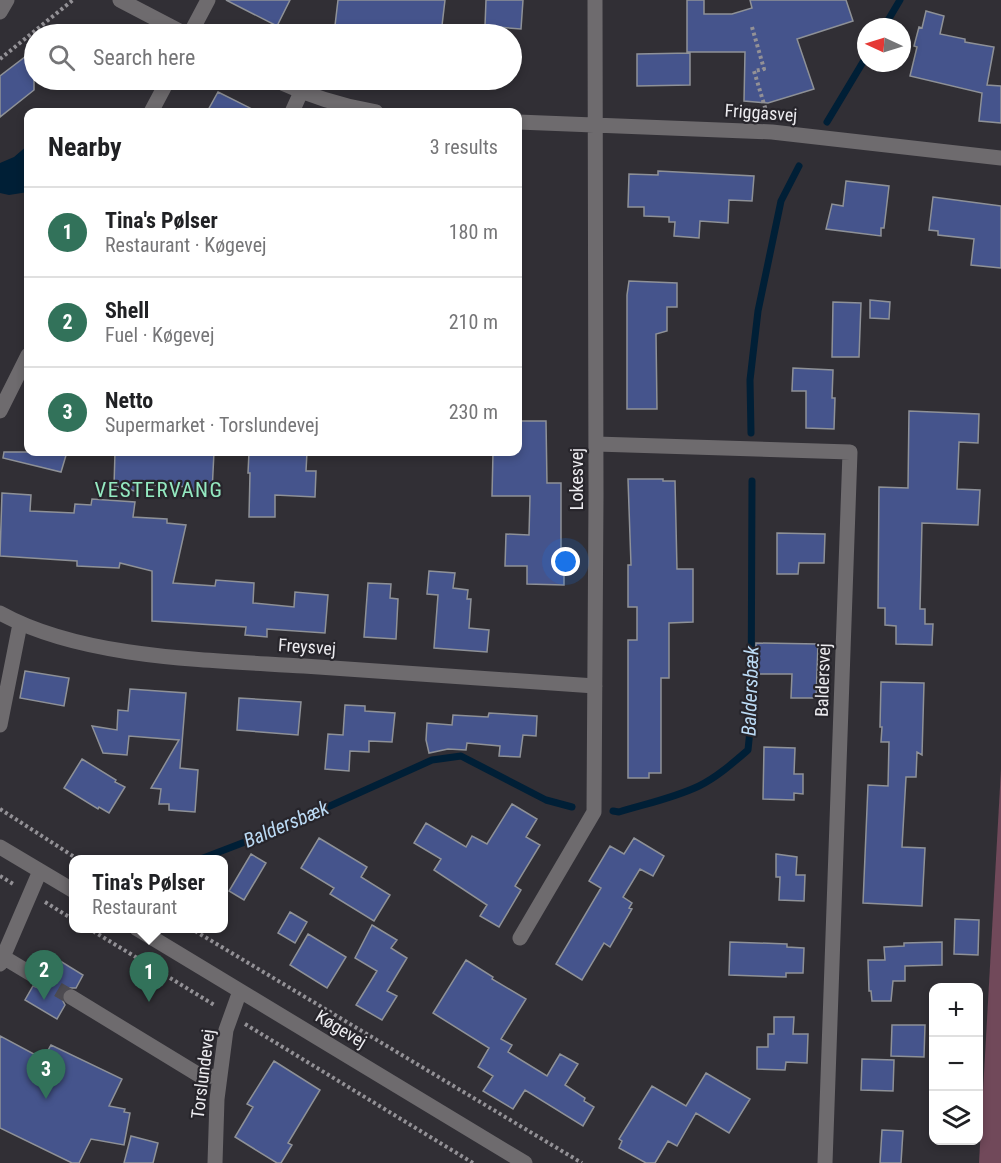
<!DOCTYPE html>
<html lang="en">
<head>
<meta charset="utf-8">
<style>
	:root { --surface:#fff; --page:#f2f2f2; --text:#202124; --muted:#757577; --line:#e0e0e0; --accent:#32725a }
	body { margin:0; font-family:"Roboto Condensed",sans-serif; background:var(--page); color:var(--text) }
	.controls { position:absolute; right:18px; bottom:18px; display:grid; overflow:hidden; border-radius:12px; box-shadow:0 3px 9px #0003 }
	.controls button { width:54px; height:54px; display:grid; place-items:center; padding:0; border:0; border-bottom:2px solid var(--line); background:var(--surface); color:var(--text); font:30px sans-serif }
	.compass { position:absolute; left:857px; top:18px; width:54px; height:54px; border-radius:50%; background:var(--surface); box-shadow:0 3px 9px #0003; rotate:274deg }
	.you { position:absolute; left:566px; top:562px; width:21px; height:21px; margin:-15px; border:4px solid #fff; border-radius:50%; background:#1a73e8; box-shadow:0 0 0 9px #1a73e833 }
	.badge { display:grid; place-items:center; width:39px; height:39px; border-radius:50%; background:var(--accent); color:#fff; font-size:20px; font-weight:700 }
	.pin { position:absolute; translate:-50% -50px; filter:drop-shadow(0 2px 3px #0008) }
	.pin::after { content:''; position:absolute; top:32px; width:21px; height:18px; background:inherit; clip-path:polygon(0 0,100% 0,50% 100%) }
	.popup { position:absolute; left:69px; top:855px; width:159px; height:78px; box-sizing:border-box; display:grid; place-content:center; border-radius:12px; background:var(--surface); filter:drop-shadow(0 2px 4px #0005); font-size:20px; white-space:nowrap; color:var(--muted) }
	.popup b { font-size:22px; color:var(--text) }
	.popup::after { content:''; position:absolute; left:50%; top:100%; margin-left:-12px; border:12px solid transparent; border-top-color:var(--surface) }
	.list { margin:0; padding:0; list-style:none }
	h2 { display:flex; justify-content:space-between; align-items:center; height:78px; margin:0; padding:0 24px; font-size:26px }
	h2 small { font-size:20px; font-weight:400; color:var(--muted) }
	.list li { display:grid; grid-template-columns:39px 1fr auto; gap:18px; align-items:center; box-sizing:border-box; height:90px; padding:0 24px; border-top:2px solid var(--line) }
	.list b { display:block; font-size:22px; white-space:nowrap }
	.list p { margin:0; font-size:20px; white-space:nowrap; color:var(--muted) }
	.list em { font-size:20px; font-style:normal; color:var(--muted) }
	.icon { flex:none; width:33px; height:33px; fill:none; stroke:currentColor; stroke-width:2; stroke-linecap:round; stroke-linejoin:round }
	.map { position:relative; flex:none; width:1001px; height:1163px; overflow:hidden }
	.search { position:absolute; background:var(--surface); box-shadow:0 3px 9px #0003; left:24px; top:24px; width:498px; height:66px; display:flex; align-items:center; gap:15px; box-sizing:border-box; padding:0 21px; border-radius:33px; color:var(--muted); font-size:22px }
	.panel { position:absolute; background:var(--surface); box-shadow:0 3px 9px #0003; left:24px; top:108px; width:498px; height:348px; border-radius:12px }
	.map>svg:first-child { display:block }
	.green { fill:#71495a }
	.water { fill:#001f36 }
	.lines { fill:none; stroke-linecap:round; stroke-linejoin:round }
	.stream { stroke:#001f36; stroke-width:7 }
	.building { fill:#45548c; stroke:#8e9197; stroke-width:1.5 }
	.minor-tunnel { stroke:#4d4b51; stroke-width:15; stroke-dasharray:15 8; stroke-linecap:butt }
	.path { stroke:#939196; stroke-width:4; stroke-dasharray:3 3; stroke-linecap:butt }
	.minor { stroke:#6e6b6e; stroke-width:15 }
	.labels { text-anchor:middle; stroke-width:4.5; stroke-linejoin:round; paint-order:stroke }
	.street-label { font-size:18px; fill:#ecebef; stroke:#27252b }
	.water-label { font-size:20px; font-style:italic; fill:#bbdaf4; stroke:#27252b }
	.quarter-label { font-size:21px; letter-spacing:1.5px; fill:#94e9c1; stroke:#27252b }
</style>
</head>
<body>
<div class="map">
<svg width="1001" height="1163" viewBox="0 0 1001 1163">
	<rect width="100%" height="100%" fill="#312f35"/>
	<path class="green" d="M1001 769V1163H979Z"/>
	<path class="water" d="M28 145V192L9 195 0 193V163L14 157Z"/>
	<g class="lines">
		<path class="stream" d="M884 27 900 0
			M827 122 866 57
			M751 433 750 380 758 311 781 201 799 166
			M613 811 619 812C645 804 674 798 699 786 717 777 733 763 748 750L751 720 752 481
			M198 860 281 828 432 760 461 756 546 800 572 807"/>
	</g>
	<path class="building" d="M226 0H290L277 26Z
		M338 0H445L441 34H334Z
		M486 0H523L521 29 485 26Z
		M687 0H704V14H732L752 8 750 0H846L853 21 797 39 814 89 768 103 744 101 745 52H687Z
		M926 11 944 16 940 34 965 39V42L994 47 987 85 1001 86V123L979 121 982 93 910 76 917 47 914 46 919 27 922 28Z
		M34 50V90L0 117V76Z
		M690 53V85L637 86V54Z
		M218 92 258 112H207Z
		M658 171 754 176 752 201 729 200 728 223 700 221 699 238 674 236 675 222H669V217L644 216V207H628L629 174 658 175Z
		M846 181 889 186 884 228H881V236L826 229 832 204 843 206Z
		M933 197 1001 206V268L971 265 974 239 938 235V231L929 230Z
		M629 281 677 283V307H667V331L656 334 657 409H627V295Z
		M870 300 890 302 889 319 870 318Z
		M833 302 861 303 859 357H832Z
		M793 368 833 370 832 398H835L834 429 806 428V391H792Z
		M909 411 979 414 978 443 959 442 957 489 980 490 978 525 922 523 920 609H925V624H933L932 645 896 644V626L885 625V608H878L879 487 908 488Z
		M518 421H546L547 483H561V556H564V585L527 584V566H505L506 534 529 535 530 496H492L493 452H518Z
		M4 452H67L61 472 3 458Z
		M115 452H214L212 492 190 491V487L136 484 135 491 114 486Z
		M249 452H307L306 471H316L315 497 275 495V517H249L250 473H248Z
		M628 479H663V481H675L677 569H693V622L669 623V678H661V773H649V778H628V640H637V607H628V565H631Z
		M2 493 31 495 30 511 74 513 75 504 91 505 92 499 135 502 133 517 167 519V523L186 525 173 583 215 586 216 580 254 583 253 603 294 607 295 592 328 595 325 633 267 629V637L245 635 246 627 152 621V571L120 563 119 568 77 566V561L0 556Z
		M777 533 825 534 824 563H799L798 574H777Z
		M429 571 455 573 453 588 468 590 467 599H471L469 628 489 630 487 652 434 648 438 595 427 594Z
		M368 583 391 584 390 598 398 599 396 639 364 637Z
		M756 643 818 644 816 698H791L792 674H755Z
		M25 671 69 678 64 706 20 698Z
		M881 682 924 683 922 755 917 752 916 777H906L902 847 925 848 922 906 863 903 868 785 888 786 889 742H881L882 727H880Z
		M130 689 186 693 180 768 198 770 195 812 169 810V804H159L161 789 151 788 179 740 129 736 127 755 103 753 92 726 117 730 118 710 128 711Z
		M239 698 301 702 298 735 237 730Z
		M345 705 365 706V711L395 713 392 742 369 741V752L350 751 349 771 325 769 328 734 343 735Z
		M489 713 537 716 536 736 523 735 520 757 499 756 500 746 467 743 466 750 448 749 429 753 426 740 427 723 452 725 453 715 488 717Z
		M764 747 795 748 794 774H803V794L794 793V800L763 799Z
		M82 759 116 780 115 782 125 787 109 813 99 807 98 809 64 788Z
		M512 804 537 819 526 837 540 845 515 886 521 890 499 927 480 916 487 905 434 870 441 859 414 843 426 823 466 847 472 836 487 844Z
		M319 838 367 867 361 877 390 895 374 921 330 894 334 888 301 868Z
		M634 838 664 856 653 876 640 869 623 897 632 903 629 908 632 909 610 947 604 943 582 980 556 964 601 888 589 881 610 846 624 854Z
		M251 854 266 863 244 900 229 891Z
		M776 854 797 857 796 875H805L804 901 779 900 780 877H776Z
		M290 912 307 922 295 943 278 933Z
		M955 919 979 920 978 955 954 954Z
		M372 925 397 940 391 948 407 958 387 991 397 996 382 1020 356 1005 377 971 355 958Z
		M308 934 346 957 327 988 290 965Z
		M730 942 787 944V947L804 948 803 973H786V977L729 975Z
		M942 942V965L905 966V981H893L891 1001H872L871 991H869L868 960H885L884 947 904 946V943Z
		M52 956 83 975 76 988H67L62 992 61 997 65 1005 57 1019 25 1000 33 986 38 988 46 983 48 978 43 970Z
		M466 960 493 977 492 979 526 999 501 1039 512 1045 508 1052 547 1076 560 1054 578 1064 565 1085 585 1098 584 1101 594 1107 583 1126 525 1090 513 1109 483 1091 493 1076 478 1067 489 1048 433 1013Z
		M774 1017H794L793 1034H808L807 1063 786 1062 785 1070 757 1069V1047H768V1034H774Z
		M892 1025H925L924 1057 891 1056Z
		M0 1036 43 1059 51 1045 122 1079 109 1106 125 1109 124 1112 130 1113 124 1145 91 1139 79 1163H72L0 1128Z
		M862 1059 894 1060 893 1091 861 1090Z
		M274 1061 320 1090 288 1143 292 1145 281 1163H277L235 1137 253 1107 247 1104Z
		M706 1073 750 1099 729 1133 696 1113 677 1146 668 1141 655 1163H646L619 1148 622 1141 619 1139 652 1086 686 1106Z
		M882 1130 903 1131 901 1163H880Z
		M131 1136 158 1143 153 1163H124Z"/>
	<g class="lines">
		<path class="minor-tunnel" d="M38 978 71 997"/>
		<path class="path" d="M752 27 764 69 754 71 767 114
			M0 59 73 0
			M0 809 79 860
			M0 876 15 885
			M45 902 74 920
			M88 928 216 1006
			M190 928 582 1163
			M245 1024 473 1163"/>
		<path class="minor" d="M120 0 185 34
			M0 12 7 0
			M190 34 208 0
			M275 80C307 95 341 106 376 112
			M151 112 168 80
			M292 112 301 92
			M518 122 772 132 1001 158
			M0 411 28 355
			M596 444 850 452 825 1163
			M0 613C83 659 209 660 304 666 401 672 498 679 595 686
			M0 725 20 624
			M0 847 74 891
			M136 928 525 1163
			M520 938 594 812 596 496 595 0
			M3 957 38 978
			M0 964 40 871
			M71 997 199 1075 219 1077
			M215 1163 217 1099 226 1030 240 991"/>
	</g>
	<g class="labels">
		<g class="street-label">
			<text transform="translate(761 113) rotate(4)" y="6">Friggasvej</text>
			<text transform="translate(577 479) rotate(-90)" y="6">Lokesvej</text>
			<text transform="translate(307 647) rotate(4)" y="6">Freysvej</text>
			<text transform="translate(823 680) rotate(-88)" y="6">Baldersvej</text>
			<text transform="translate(341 1029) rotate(31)" y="6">Køgevej</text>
			<text transform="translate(203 1074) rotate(-83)" y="6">Torslundevej</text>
		</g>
		<g class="water-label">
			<text transform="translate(750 691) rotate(-88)" y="7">Baldersbæk</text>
			<text transform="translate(286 824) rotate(-23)" y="7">Baldersbæk</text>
		</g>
		<g class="quarter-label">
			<text x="159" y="497">VESTERVANG</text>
		</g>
	</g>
</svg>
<div class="controls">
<button>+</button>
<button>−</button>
<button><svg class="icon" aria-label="layers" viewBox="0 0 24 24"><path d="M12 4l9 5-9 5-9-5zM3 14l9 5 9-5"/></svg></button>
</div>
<svg class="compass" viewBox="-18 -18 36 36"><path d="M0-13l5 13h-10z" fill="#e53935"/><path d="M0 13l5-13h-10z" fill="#757577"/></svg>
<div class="you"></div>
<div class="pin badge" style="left:149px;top:1002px">1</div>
<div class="popup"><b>Tina's Pølser</b>Restaurant</div>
<div class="pin badge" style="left:44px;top:1000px">2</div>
<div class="pin badge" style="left:46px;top:1099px">3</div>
<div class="search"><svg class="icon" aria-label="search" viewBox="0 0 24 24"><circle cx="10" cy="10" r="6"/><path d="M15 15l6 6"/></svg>Search here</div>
<section class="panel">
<h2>Nearby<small>3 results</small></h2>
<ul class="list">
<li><span class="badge">1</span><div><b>Tina's Pølser</b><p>Restaurant · Køgevej</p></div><em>180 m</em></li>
<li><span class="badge">2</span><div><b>Shell</b><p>Fuel · Køgevej</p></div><em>210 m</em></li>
<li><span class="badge">3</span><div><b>Netto</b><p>Supermarket · Torslundevej</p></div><em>230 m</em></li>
</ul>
</section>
</div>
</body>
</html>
